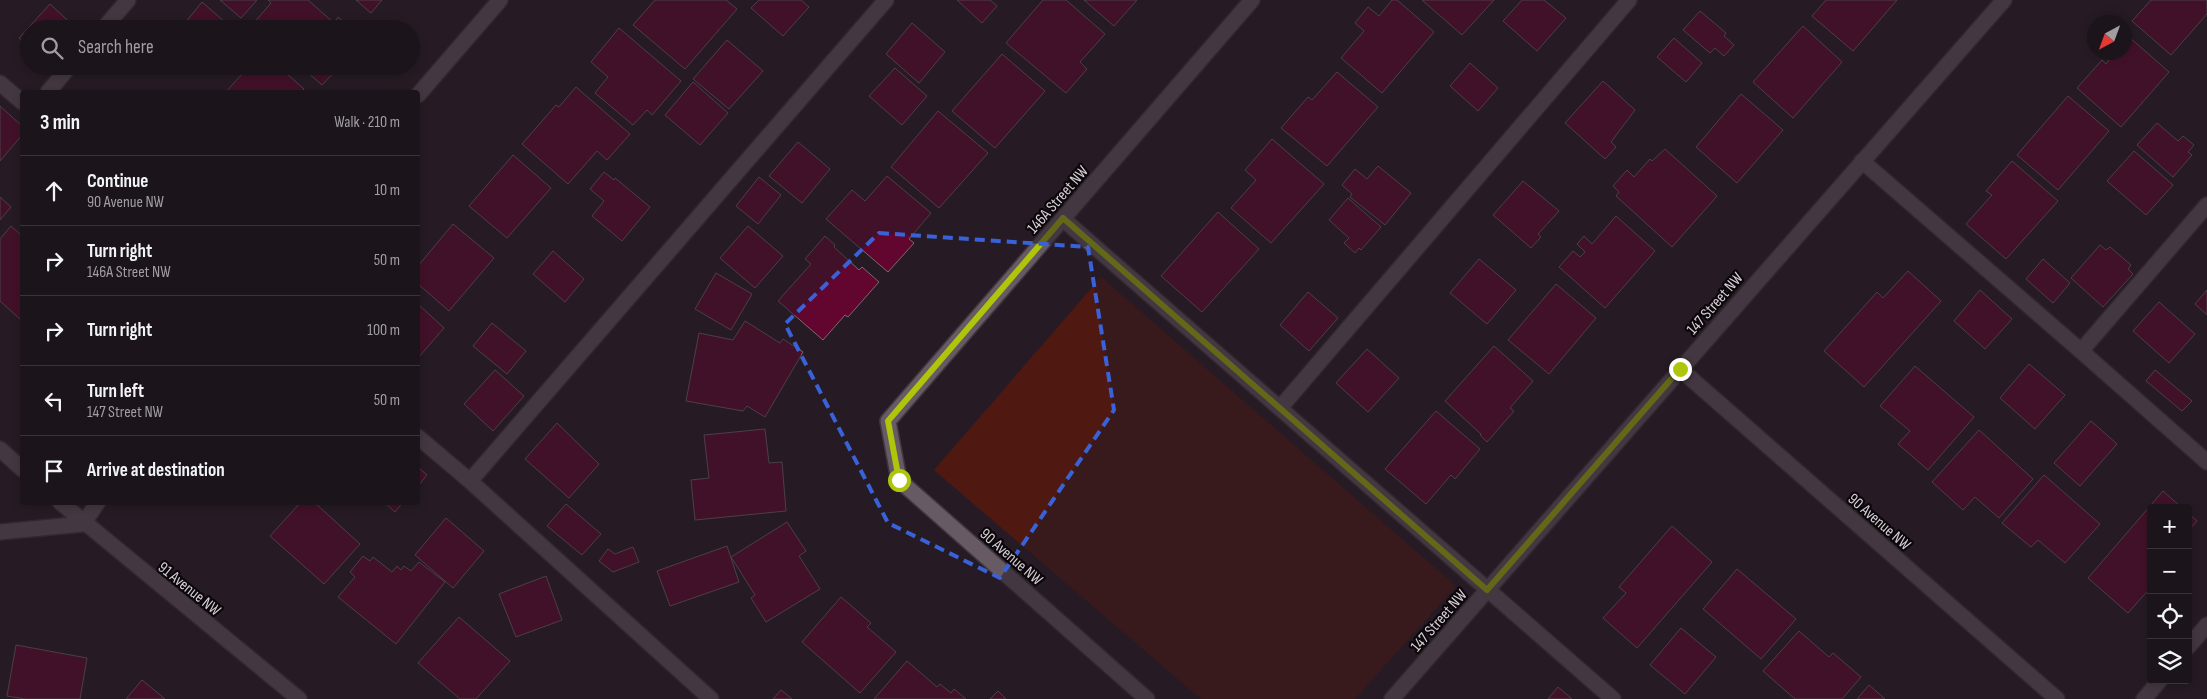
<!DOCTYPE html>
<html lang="en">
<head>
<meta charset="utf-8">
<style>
	:root { --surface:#1c141b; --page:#292128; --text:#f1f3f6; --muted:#a09ea3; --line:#3a333a }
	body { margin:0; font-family:"Sofia Sans Condensed",sans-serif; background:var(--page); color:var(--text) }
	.controls { position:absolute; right:15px; bottom:15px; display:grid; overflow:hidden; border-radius:5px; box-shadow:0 2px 8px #0003 }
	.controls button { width:45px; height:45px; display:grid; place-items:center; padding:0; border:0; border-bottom:1px solid var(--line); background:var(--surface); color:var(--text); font:25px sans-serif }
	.compass { position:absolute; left:2087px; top:15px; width:45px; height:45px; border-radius:50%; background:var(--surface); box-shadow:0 2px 8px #0003; rotate:221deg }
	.stop { position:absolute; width:15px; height:15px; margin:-11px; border:4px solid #adc60c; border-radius:50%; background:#fff }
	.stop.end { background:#adc60c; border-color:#fff; box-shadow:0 1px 5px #0008 }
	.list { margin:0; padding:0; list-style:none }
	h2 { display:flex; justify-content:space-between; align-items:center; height:65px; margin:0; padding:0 20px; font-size:21px }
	h2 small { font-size:16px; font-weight:400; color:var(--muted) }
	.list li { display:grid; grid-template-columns:32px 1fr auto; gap:15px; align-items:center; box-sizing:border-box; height:70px; padding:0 20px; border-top:1px solid var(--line) }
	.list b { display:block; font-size:19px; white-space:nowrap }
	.list p { margin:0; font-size:16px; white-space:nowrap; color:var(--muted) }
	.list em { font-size:16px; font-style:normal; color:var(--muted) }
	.icon { flex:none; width:28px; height:28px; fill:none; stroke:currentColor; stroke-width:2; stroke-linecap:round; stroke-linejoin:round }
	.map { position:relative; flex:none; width:2207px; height:699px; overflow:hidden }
	.search { position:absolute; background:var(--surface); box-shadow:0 2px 8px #0003; left:20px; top:20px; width:400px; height:55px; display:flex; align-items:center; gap:12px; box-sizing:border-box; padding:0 18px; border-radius:28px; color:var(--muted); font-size:19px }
	.panel { position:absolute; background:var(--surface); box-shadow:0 2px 8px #0003; left:20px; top:90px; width:400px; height:415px; border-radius:5px }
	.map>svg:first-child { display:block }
	.green { fill:#4f1912 }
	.building { fill:#620630; stroke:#7b696e }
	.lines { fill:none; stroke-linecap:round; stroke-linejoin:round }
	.minor-casing { stroke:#3e363d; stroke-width:18 }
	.minor { stroke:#675a64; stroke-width:15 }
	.route { stroke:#adc60c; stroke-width:6 }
	.marked { fill:none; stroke:#3962d8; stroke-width:4; stroke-dasharray:10 6; stroke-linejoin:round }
	.labels { text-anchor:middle; stroke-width:4.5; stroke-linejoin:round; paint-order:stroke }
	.street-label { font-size:16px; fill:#d7d0d6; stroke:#0c070b }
</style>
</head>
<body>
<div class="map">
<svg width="2207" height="699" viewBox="0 0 2207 699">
	<rect width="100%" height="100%" fill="#261b24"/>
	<path class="green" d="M1101 277 1456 586 1355 699H1201L934 470Z"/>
	<path class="building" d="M220 0H257L241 18Z
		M268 0H308L334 23 338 17 352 29H254L252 25 271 3Z
		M356 0H382L371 13Z
		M655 0H726L737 9 685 69 633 25Z
		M759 0H801L809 7 783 36 751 8Z
		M957 0H990L997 6 982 23Z
		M1043 0H1066L1105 34 1080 62 1087 69 1066 93 1006 43Z
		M1084 0H1137L1114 26Z
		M1392 0H1397L1434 32 1382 93 1341 58 1364 31 1355 23 1368 7 1379 16Z
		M1422 0H1494L1462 35Z
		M1522 0H1544L1566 18 1537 51 1503 21Z
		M1826 0H1897L1853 51 1812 16Z
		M2151 0H2207V14L2171 55 2132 21Z
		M202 2 233 29H180Z
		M50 4 77 29H29V47L19 38Z
		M1700 11 1726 33 1724 36 1734 45 1724 56 1715 48 1710 53 1683 30Z
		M912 23 945 52 919 83 886 54Z
		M1803 26 1842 62 1793 118 1753 82Z
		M619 28 681 81 652 115 647 110 633 125 595 93 608 77 591 62Z
		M2129 37 2169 72 2121 127 2077 88 2102 60 2106 64 2115 52H2124V42Z
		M1674 38 1702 63 1686 82 1657 57Z
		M727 40 763 71 729 109 693 79Z
		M1002 54 1045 91 995 148 952 111Z
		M1470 63 1498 88 1478 111 1450 86Z
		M249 66H278L304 89 301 92H226Z
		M300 66H340L322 85Z
		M895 68 927 96 902 125 869 96Z
		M1337 72 1378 107 1327 166 1281 128 1308 97 1312 100Z
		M1603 81 1635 110 1611 142 1616 147 1605 159 1565 123Z
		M693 82 728 113 700 145 665 115Z
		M576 87 630 134 607 160 597 151 568 184 522 144 556 105 559 107Z
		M1741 94 1783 130 1737 183 1696 147Z
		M2068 96 2109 131 2058 190 2017 155Z
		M0 106 22 126V135L0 161Z
		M938 111 988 153 939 208 891 167Z
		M2157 123 2178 141 2183 136 2194 145 2188 152 2192 155 2173 177 2137 145Z
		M1272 139 1324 184 1271 243 1231 208 1256 180 1245 170Z
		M798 142 830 169 802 203 769 176Z
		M1665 149 1717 196 1672 247 1616 196 1619 192 1613 186 1627 170 1634 177 1650 159 1652 161Z
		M2134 151 2173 185 2146 215 2107 181Z
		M513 155 551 188 507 238 469 206Z
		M2012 161 2058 201 2006 259 1966 224 1992 195 1986 191Z
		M1378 166 1411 193 1385 225 1350 197 1352 194 1342 185 1355 169 1367 179Z
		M604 172 614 180 615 178 650 207 622 241 592 216 604 201 590 189Z
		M887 176 931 213 909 239 914 243 888 272 826 219 852 190 865 201Z
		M759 177 781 195 758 224 736 206Z
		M1523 181 1559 211 1538 234 1541 237 1531 248 1493 215Z
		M0 197 11 207 0 220Z
		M1348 198 1381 227 1361 250 1359 248 1355 253 1344 243 1349 238 1329 220Z
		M1218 212 1259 249 1202 312 1161 276Z
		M1616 216 1655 251 1605 308 1559 267 1573 251 1580 257 1585 252 1577 244 1584 236 1592 244Z
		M453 224 494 258 449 311 418 284V266Z
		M11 226 22 236V321L0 301V239Z
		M748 226 783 256 755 288 720 258Z
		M825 236 835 245 834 247 859 270 862 267 879 282 848 317 845 315 823 340 778 301 811 264 805 259Z
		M2100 245 2106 250 2110 247 2131 265 2128 269 2133 274 2103 307 2071 278Z
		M553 251 584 279 565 302 533 274Z
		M1479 259 1516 290 1487 324 1450 293Z
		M2043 259 2070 283 2053 303 2026 279Z
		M1908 271 1941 301 1864 387 1824 351 1877 292 1883 298Z
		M716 273 752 294 731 330 695 309Z
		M1556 284 1596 318 1549 374 1508 340Z
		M1980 290 2012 319 1985 349 1954 321Z
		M2207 290V315L2195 304Z
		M1308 292 1338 318 1309 351 1280 325Z
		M2159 302 2195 334 2169 363 2133 331Z
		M418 304 444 328 418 358Z
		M745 321 780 343 783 339 803 352 765 417 747 406 743 411 686 401 699 333 733 340Z
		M492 323 526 351 507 374 473 346Z
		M1494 346 1533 381 1510 408 1514 411 1487 442 1480 435 1481 434 1445 401Z
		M1367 349 1399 378 1368 412 1336 383Z
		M2029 364 2065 395 2035 429 2000 398Z
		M1915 366 1974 417 1928 470 1898 444 1910 431 1880 406Z
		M495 370 524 396 493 431 464 404Z
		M2155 370 2192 401 2182 411 2146 381Z
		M1436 411 1480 449 1455 479 1451 475 1426 504 1385 469Z
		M2091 421 2117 444 2080 486 2054 463Z
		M557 423 599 464 569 498 525 459Z
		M765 429 769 463 782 462 786 511 695 520 691 480 709 478 704 435Z
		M1979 430 2033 479 1999 518 1975 497 1963 510 1932 482Z
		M418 467 427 475 418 486Z
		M2044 475 2100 524 2065 563 2038 540 2031 547 2002 523Z
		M2163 491 2182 508H2151V587L2128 613 2088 578Z
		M301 502H314L360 544 324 584 270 536Z
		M384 502H403L395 512Z
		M566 504 601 534 582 555 547 526Z
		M2188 513 2197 521 2188 531Z
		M446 518 484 551 453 588 415 555Z
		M787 522 806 551 799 556 820 589 766 622 751 598 755 595 731 557Z
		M1672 526 1712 562 1637 648 1603 618 1626 593 1619 587Z
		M727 546 739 582 670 606 657 571Z
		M633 547 639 562 613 572 599 561 608 549 615 554Z
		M363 556 370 561 373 557 392 572 397 566 401 570 404 566 411 571 419 562 445 582 396 644 338 597 355 577 350 572Z
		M1737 569 1796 619 1761 659 1703 609Z
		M546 576 562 620 516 637 499 594Z
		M841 597 871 623 867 627 896 652 860 693 802 642Z
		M459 617 510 661 476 699H460L418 663Z
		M1681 628 1716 657 1685 694 1650 665Z
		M1799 631 1829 657 1833 653 1861 677 1842 699H1795L1763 671Z
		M16 645 87 658 80 699H25L7 696Z
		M907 661 937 687 940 684 951 693 954 689 966 699H874Z
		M142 680 165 699H126Z
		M1869 685 1885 699H1857Z
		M1558 687 1572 699H1548Z
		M781 690 792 699H773Z
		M998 691 1006 699H990Z"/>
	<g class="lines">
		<g class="minor-casing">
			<path id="minor" d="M103 29 128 0
				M0 83 22 102
				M48 92 70 66
				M418 95 500 0
				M1862 161 2081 351
				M2207 205 2081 351 2207 462
				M1063 219 1613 699
				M1680 369 2057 699
				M1280 408 1629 0
				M418 437 470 481 886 0
				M0 449 22 469
				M470 481 711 699
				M60 502 299 699
				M0 532 83 524 98 502
				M2188 647 2207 625
				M1147 699 899 480 888 421 1252 0
				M1392 699 2004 0
				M2144 699 2160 680"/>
		</g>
		<use href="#minor" class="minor"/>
	</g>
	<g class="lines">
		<path class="route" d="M899 480 888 421 1063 218 1487 590 1680 369"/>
	</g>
	<path d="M0 0H2207V699H0ZM879 233 1088 247 1114 410 1000 578 888 523 785 324Z" fill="#261b24" fill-opacity=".55" fill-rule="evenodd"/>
	<path class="marked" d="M879 233 1088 247 1114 410 1000 578 888 523 785 324Z"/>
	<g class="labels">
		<g class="street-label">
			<text transform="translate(1057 199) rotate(-49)" y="6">146A Street NW</text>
			<text transform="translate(1714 303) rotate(-49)" y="6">147 Street NW</text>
			<text transform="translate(1880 521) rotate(41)" y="6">90 Avenue NW</text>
			<text transform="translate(1012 556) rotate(41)" y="6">90 Avenue NW</text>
			<text transform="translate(190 588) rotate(39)" y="6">91 Avenue NW</text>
			<text transform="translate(1438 620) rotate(-49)" y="6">147 Street NW</text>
		</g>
	</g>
</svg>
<div class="controls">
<button>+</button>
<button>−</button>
<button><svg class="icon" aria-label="locate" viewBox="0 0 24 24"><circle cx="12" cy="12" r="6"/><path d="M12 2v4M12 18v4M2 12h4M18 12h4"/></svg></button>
<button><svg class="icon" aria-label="layers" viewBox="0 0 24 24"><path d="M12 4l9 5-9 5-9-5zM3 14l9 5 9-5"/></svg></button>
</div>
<svg class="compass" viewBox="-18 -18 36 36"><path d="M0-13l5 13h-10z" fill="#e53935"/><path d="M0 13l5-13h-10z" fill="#a09ea3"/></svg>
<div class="stop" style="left:899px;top:480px"></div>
<div class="stop end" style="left:1680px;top:369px"></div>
<div class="search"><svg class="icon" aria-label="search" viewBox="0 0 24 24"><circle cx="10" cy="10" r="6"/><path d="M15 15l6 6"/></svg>Search here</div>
<section class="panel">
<h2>3 min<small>Walk · 210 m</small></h2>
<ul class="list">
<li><svg class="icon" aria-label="ahead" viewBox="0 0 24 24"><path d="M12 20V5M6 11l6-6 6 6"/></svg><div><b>Continue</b><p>90 Avenue NW</p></div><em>10 m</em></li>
<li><svg class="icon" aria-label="right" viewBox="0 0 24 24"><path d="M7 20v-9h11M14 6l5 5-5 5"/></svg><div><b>Turn right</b><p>146A Street NW</p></div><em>50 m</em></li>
<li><svg class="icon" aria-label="right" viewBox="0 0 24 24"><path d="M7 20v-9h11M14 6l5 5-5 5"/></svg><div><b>Turn right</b></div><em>100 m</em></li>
<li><svg class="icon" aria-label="left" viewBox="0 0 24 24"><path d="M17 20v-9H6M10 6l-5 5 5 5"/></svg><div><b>Turn left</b><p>147 Street NW</p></div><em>50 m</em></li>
<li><svg class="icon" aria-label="arrive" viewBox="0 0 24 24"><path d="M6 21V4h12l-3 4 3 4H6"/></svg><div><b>Arrive at destination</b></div></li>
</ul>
</section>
</div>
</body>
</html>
